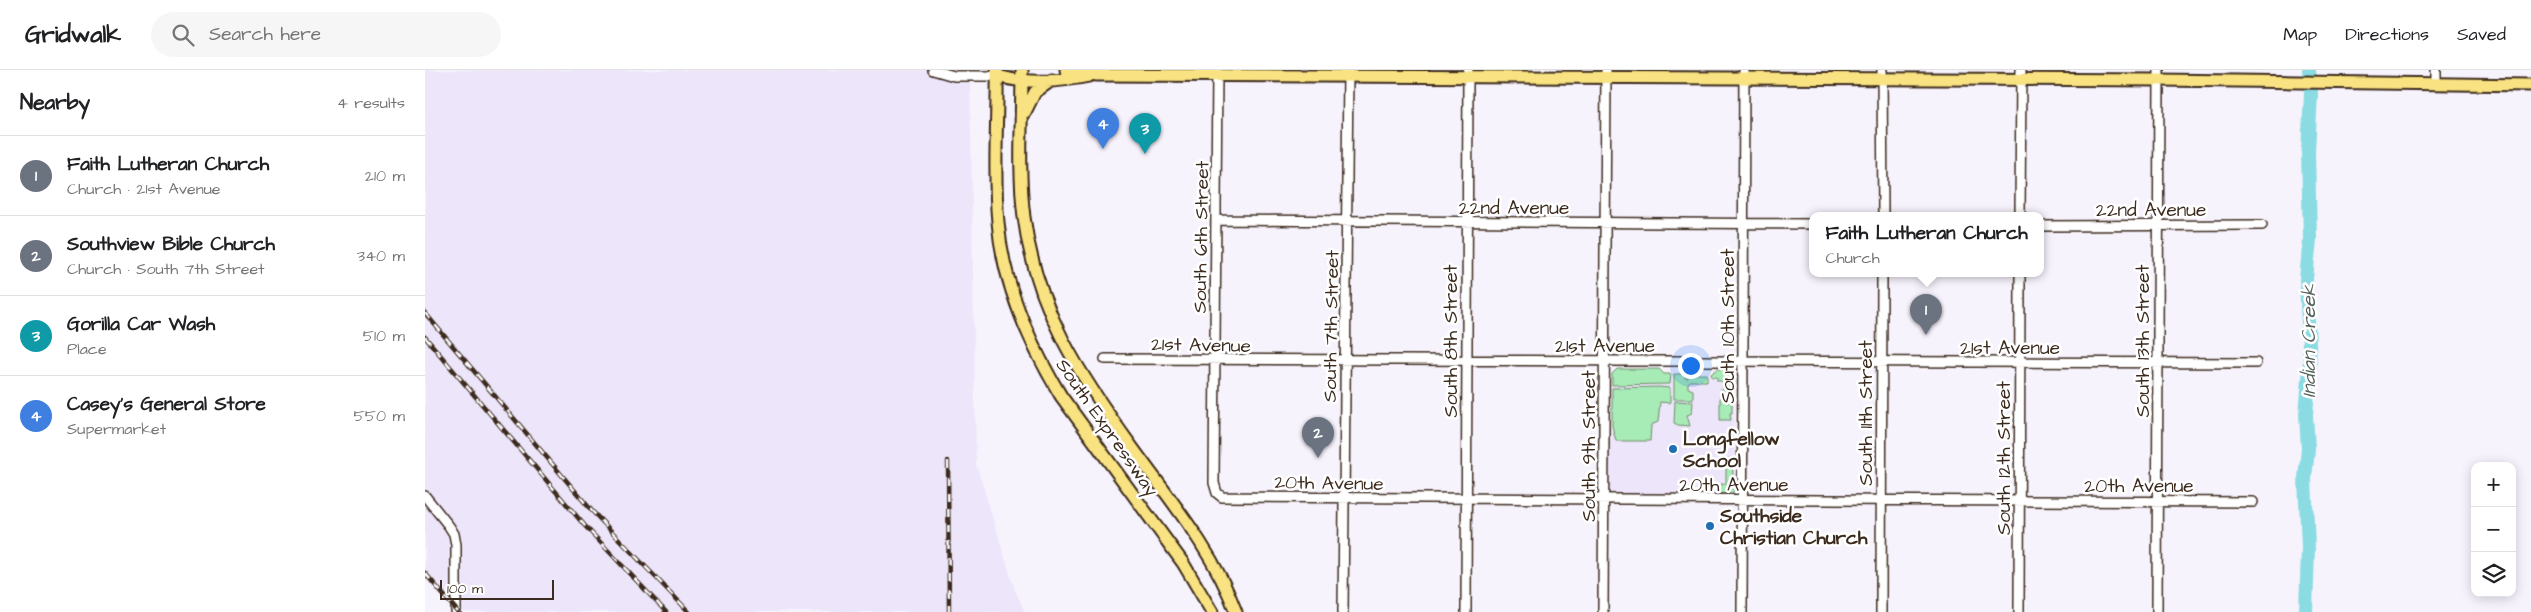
<!DOCTYPE html>
<html lang="en">
<head>
<meta charset="utf-8">
<style>
	:root { --surface:#fff; --page:#f6f6f6; --text:#202124; --muted:#757577; --line:#e0e0e0; --accent:#1f6fb2 }
	body { margin:0; font-family:"Architects Daughter",sans-serif; background:var(--page); color:var(--text) }
	.controls { position:absolute; right:15px; bottom:15px; display:grid; overflow:hidden; border-radius:10px; box-shadow:0 2px 12px #0003 }
	.controls button { width:45px; height:45px; display:grid; place-items:center; padding:0; border:0; border-bottom:1px solid var(--line); background:var(--surface); color:var(--text); font:25px sans-serif }
	.scale { position:absolute; left:15px; bottom:12px; width:114px; box-sizing:border-box; padding-left:5px; border:2px solid #3b2a1e; border-top:0; font-size:14px; line-height:18px; white-space:nowrap; color:#3b2a1e; -webkit-text-stroke:4px #fff; paint-order:stroke }
	.you { position:absolute; left:1265px; top:295px; width:18px; height:18px; margin:-12px; border:4px solid #fff; border-radius:50%; background:#1a73e8; box-shadow:0 0 0 8px #1a73e833 }
	.badge { display:grid; place-items:center; width:32px; height:32px; border-radius:50%; background:var(--accent); color:#fff; font-size:16px; font-weight:700 }
	.pin { position:absolute; translate:-50% -41px; filter:drop-shadow(0 1px 2px #0008) }
	.pin::after { content:''; position:absolute; top:26px; width:18px; height:15px; background:inherit; clip-path:polygon(0 0,100% 0,50% 100%) }
	.popup { position:absolute; left:1384px; top:142px; width:235px; height:65px; box-sizing:border-box; display:grid; place-content:center; border-radius:10px; background:var(--surface); filter:drop-shadow(0 1px 4px #0005); font-size:16px; white-space:nowrap; color:var(--muted) }
	.popup b { font-size:19px; color:var(--text) }
	.popup::after { content:''; position:absolute; left:50%; top:100%; margin-left:-10px; border:10px solid transparent; border-top-color:var(--surface) }
	.list { margin:0; padding:0; list-style:none }
	h2 { display:flex; justify-content:space-between; align-items:center; height:65px; margin:0; padding:0 20px; font-size:21px }
	h2 small { font-size:16px; font-weight:400; color:var(--muted) }
	.list li { display:grid; grid-template-columns:32px 1fr auto; gap:15px; align-items:center; box-sizing:border-box; height:80px; padding:0 20px; border-top:1px solid var(--line) }
	.list b { display:block; font-size:19px; white-space:nowrap }
	.list p { margin:0; font-size:16px; white-space:nowrap; color:var(--muted) }
	.list em { font-size:16px; font-style:normal; color:var(--muted) }
	.icon { flex:none; width:28px; height:28px; fill:none; stroke:currentColor; stroke-width:2; stroke-linecap:round; stroke-linejoin:round }
	.map { position:relative; flex:none; width:2106px; height:542px; overflow:hidden }
	header { display:flex; align-items:center; gap:30px; box-sizing:border-box; height:70px; padding:0 25px; background:var(--surface); border-bottom:1px solid var(--line) }
	header strong { font-size:24px }
	nav { display:flex; gap:28px; margin-inline-start:auto; font-size:18px }
	.search { width:350px; height:45px; background:var(--page); display:flex; align-items:center; gap:12px; box-sizing:border-box; padding:0 18px; border-radius:28px; color:var(--muted); font-size:19px }
	main { display:flex }
	aside { flex:1; background:var(--surface) }
	.map>svg:first-child { display:block }
	.built { fill:#ede5fa }
	.green { fill:#a7ebb6; stroke:#718a6a }
	.lines { fill:none; stroke-linecap:round; stroke-linejoin:round }
	.river { stroke:#8adbe2; stroke-width:14 }
	.minor-casing { stroke:#3b2a1e; stroke-width:12 }
	.major-casing { stroke:#3b2a1e; stroke-width:15 }
	.minor { stroke:#fff; stroke-width:9 }
	.major { stroke:#f8e281; stroke-width:11 }
	.rail-casing { stroke:#3b2a1e; stroke-width:4.5 }
	.rail { stroke:#fff; stroke-width:2.5; stroke-dasharray:8; stroke-linecap:butt }
	.poi-dot { fill:#1f6fb2; stroke:#fff; stroke-width:2 }
	.labels { text-anchor:middle; stroke-width:5; stroke-linejoin:round; paint-order:stroke }
	.street-label { font-size:19px; fill:#3b2a1e; stroke:#fff }
	.poi-label { font-size:19px; font-weight:bold; fill:#3b2a1e; stroke:#fff; text-anchor:start }
	.water-label { font-size:20px; font-style:italic; fill:#535f59; stroke:#fff }
</style>
</head>
<body>
<header>
<strong>Gridwalk</strong>
<div class="search"><svg class="icon" aria-label="search" viewBox="0 0 24 24"><circle cx="10" cy="10" r="6"/><path d="M15 15l6 6"/></svg>Search here</div>
<nav><a>Map</a><a>Directions</a><a>Saved</a></nav>
</header>
<main>
<aside>
<h2>Nearby<small>4 results</small></h2>
<ul class="list">
<li><span class="badge" style="background:#6b7280">1</span><div><b>Faith Lutheran Church</b><p>Church · 21st Avenue</p></div><em>210 m</em></li>
<li><span class="badge" style="background:#6b7280">2</span><div><b>Southview Bible Church</b><p>Church · South 7th Street</p></div><em>340 m</em></li>
<li><span class="badge" style="background:#0f9aa8">3</span><div><b>Gorilla Car Wash</b><p>Place</p></div><em>510 m</em></li>
<li><span class="badge" style="background:#3f7fe0">4</span><div><b>Casey's General Store</b><p>Supermarket</p></div><em>550 m</em></li>
</ul>
</aside>
<div class="map">
<svg width="2106" height="542" viewBox="0 0 2106 542">
	<rect width="100%" height="100%" fill="#f7f3fd"/>
	<filter id="ink" filterUnits="userSpaceOnUse"><feTurbulence type="fractalNoise" baseFrequency=".02" numOctaves="2"/><feDisplacementMap in="SourceGraphic" scale="10" xChannelSelector="R" yChannelSelector="G"/><feConvolveMatrix kernelMatrix="1 2 1 2 8 2 1 2 1" color-interpolation-filters="sRGB"/></filter>
	<g filter="url(#ink)">
		<path class="built" d="M0 0H545L551 394 590 520 600 542H28L0 508Z
			M1192 299H1234L1239 304H1286L1292 299H1308L1313 304V318L1309 322 1310 402 1313 405 1311 424 1307 426 1186 424 1184 421 1187 304Z"/>
		<path class="green" d="M1192 299H1234L1239 304H1246L1245 314 1187 315V304Z
			M1292 299H1308L1310 301 1307 321 1302 322V332H1307V343H1305L1306 350H1295V320H1298V311H1292V307H1287L1286 304Z
			M1249 304H1260V308H1263V304H1282V311H1265L1263 313V318L1268 320V329H1249Z
			M1234 317 1245 318V333L1235 332 1233 352 1226 355 1225 371H1191L1187 356V318Z
			M1250 331 1268 332 1267 343 1262 345 1265 356 1253 355 1249 353Z
			M1307 388 1309 421 1305 424H1296V414H1301V389Z"/>
		<g class="lines">
			<path class="river" d="M1881 542 1883 478 1880 408 1883 379 1881 344 1885 297 1881 209 1885 170 1883 81 1886 24 1884 0"/>
			<g class="minor-casing">
				<path id="minor" d="M508 0 529 6H572
					M792 0 789 413 792 423 797 427 1828 432
					M1457 0 1458 146
					M2011 14V0
					M1595 146 1596 0
					M791 150 1387 154
					M1615 156 1837 155
					M680 289 1831 293
					M0 426 24 456 29 464 31 475V542
					M918 542 923 0
					M1041 542 1043 0
					M1178 542 1181 0
					M1317 542 1319 0
					M1456 542 1457 204
					M1594 542 1595 204
					M1732 542 1734 0"/>
			</g>
			<g class="major-casing">
				<path id="major" d="M572 0C573 51 568 102 573 152 578 214 604 273 636 326L758 493 787 542
					M597 0C597 49 593 99 599 147 611 240 655 306 709 380 746 431 789 482 811 542
					M641 0 672 5 1734 10 2106 15
					M572 6C600 14 635 12 664 6
					M600 42 610 22 627 10"/>
			</g>
			<use href="#minor" class="minor"/>
			<use href="#major" class="major"/>
			<g class="rail-casing">
				<path id="rail" d="M0 243 167 441 264 542
					M0 267 160 456 241 542
					M523 391 524 542
					M0 503 33 542"/>
			</g>
			<use href="#rail" class="rail"/>
		</g>
	</g>
	<g class="poi-dot">
		<circle cx="1248" cy="379" r="5"/>
		<circle cx="1285" cy="456" r="5"/>
	</g>
	<g class="labels">
		<g class="street-label">
			<text x="1089" y="144">22nd Avenue</text>
			<text x="1726" y="146">22nd Avenue</text>
			<text transform="translate(775 167) rotate(-89)" y="7">South 6th Street</text>
			<text transform="translate(905 256) rotate(-89)" y="7">South 7th Street</text>
			<text transform="translate(1302 256) rotate(-90)" y="7">South 10th Street</text>
			<text transform="translate(1025 271) rotate(-90)" y="7">South 8th Street</text>
			<text transform="translate(1717 271) rotate(-90)" y="7">South 13th Street</text>
			<text transform="translate(776 274) rotate(1)" y="7">21st Avenue</text>
			<text x="1180" y="282">21st Avenue</text>
			<text x="1585" y="284">21st Avenue</text>
			<text transform="translate(1440 343) rotate(-90)" y="7">South 11th Street</text>
			<text transform="translate(683 357) rotate(55)" y="7">South Expressway</text>
			<text transform="translate(1163 376) rotate(-90)" y="7">South 9th Street</text>
			<text transform="translate(1578 388) rotate(-90)" y="7">South 12th Street</text>
			<text transform="translate(904 412) rotate(1)" y="7">20th Avenue</text>
			<text x="1309" y="421">20th Avenue</text>
			<text x="1714" y="422">20th Avenue</text>
		</g>
		<g class="poi-label">
			<text x="1258" y="375">Longfellow<tspan x="1258" dy="22">School</tspan></text>
			<text x="1295" y="452">Southside<tspan x="1295" dy="22">Christian Church</tspan></text>
		</g>
		<g class="water-label">
			<text transform="translate(1883 271) rotate(-90)" y="7">Indian Creek</text>
		</g>
	</g>
</svg>
<div class="controls">
<button>+</button>
<button>−</button>
<button><svg class="icon" aria-label="layers" viewBox="0 0 24 24"><path d="M12 4l9 5-9 5-9-5zM3 14l9 5 9-5"/></svg></button>
</div>
<div class="scale">100 m</div>
<div class="you"></div>
<div class="pin badge" style="left:1501px;top:265px;background:#6b7280">1</div>
<div class="popup"><b>Faith Lutheran Church</b>Church</div>
<div class="pin badge" style="left:893px;top:388px;background:#6b7280">2</div>
<div class="pin badge" style="left:720px;top:84px;background:#0f9aa8">3</div>
<div class="pin badge" style="left:678px;top:79px;background:#3f7fe0">4</div>
</div>
</main>
</body>
</html>
